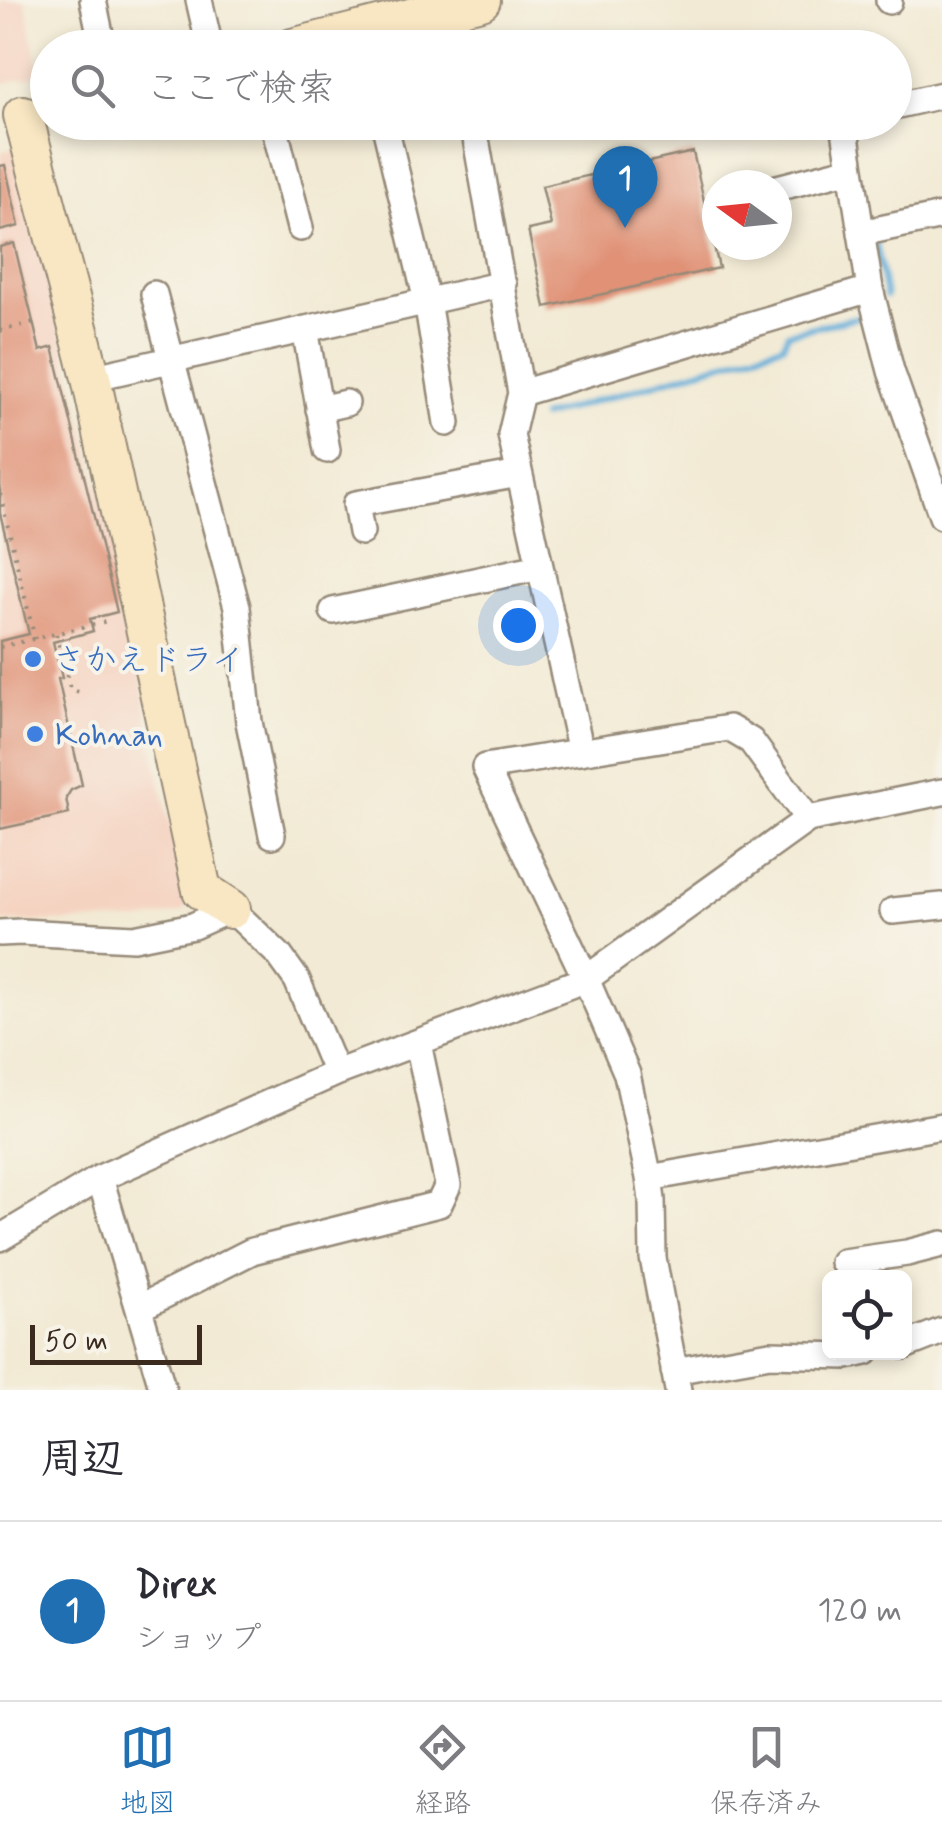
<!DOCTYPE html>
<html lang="ja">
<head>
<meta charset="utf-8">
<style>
	:root { --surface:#fff; --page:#f2f2f3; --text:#2b2b33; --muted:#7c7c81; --line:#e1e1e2; --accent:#1f6fb2 }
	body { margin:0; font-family:Mynerve,"Klee One",sans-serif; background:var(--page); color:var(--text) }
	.controls { position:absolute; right:30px; bottom:30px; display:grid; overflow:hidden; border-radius:15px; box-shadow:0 5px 15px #0003 }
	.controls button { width:90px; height:90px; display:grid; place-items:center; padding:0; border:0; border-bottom:2px solid var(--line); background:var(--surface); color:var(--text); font:50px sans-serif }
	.compass { position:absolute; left:702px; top:170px; width:90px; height:90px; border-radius:50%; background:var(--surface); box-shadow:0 5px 15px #0003; rotate:285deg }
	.scale { position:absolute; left:30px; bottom:25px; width:172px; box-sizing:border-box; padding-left:10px; border:5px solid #3b2a1e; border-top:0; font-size:28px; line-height:35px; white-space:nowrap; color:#3b2a1e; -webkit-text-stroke:8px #f7f3e8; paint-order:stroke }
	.you { position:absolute; left:518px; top:625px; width:35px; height:35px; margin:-25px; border:8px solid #fff; border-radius:50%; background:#1a73e8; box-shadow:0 0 0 15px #1a73e833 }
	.badge { display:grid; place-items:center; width:65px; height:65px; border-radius:50%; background:var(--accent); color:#fff; font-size:32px; font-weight:700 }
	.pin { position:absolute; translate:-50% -82px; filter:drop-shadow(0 2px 5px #0008) }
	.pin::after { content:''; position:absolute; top:52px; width:35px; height:30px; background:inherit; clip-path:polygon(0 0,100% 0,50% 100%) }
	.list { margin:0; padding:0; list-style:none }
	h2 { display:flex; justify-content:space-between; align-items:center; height:130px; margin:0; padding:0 40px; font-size:42px }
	h2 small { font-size:32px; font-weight:400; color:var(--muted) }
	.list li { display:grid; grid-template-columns:65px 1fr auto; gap:30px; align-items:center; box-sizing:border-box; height:180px; padding:0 40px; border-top:2px solid var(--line) }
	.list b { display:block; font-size:38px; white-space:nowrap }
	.list p { margin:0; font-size:32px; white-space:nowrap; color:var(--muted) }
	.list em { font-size:32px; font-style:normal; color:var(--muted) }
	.icon { flex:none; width:55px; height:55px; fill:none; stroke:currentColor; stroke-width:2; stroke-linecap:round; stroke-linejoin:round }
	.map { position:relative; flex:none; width:942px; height:1390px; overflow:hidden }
	.search { position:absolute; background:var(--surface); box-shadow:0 5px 15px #0003; left:30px; right:30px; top:30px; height:110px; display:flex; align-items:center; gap:25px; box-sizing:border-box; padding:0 35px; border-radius:55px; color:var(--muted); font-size:38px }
	.sheet { height:310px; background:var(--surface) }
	nav { display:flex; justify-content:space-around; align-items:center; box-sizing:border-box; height:140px; border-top:2px solid var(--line); background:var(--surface); font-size:28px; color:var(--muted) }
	nav a { display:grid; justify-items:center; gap:5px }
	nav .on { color:var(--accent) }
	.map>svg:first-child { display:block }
	.built { fill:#f5d3c1 }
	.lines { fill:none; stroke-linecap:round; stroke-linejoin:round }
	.stream { stroke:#5fadd9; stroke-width:6 }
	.building { fill:#e09176 }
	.street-casing { stroke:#968a79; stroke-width:30 }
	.secondary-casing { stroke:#968a79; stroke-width:42 }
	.path { stroke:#968a79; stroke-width:4; stroke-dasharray:2.5 8; stroke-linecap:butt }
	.street { stroke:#fff; stroke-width:25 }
	.secondary { stroke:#f9e7c3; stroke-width:38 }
	.shop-dot { fill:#3f7fe0; stroke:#f7f3e8; stroke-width:4 }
	.labels { text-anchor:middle; stroke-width:8; stroke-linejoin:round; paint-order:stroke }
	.shop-label { font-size:32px; fill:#366cbe; stroke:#f7f3e8; text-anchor:start }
</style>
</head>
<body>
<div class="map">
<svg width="942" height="1390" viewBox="0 0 942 1390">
	<rect width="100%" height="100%" fill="#f7f3e8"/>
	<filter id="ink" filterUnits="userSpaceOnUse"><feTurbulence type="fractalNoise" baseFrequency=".01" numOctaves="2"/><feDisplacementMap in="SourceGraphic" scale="20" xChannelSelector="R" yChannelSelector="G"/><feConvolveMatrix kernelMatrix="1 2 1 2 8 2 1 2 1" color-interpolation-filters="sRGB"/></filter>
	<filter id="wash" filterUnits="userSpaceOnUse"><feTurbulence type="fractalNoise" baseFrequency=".0048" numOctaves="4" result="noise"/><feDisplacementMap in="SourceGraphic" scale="40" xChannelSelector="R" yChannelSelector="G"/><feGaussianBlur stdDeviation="2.25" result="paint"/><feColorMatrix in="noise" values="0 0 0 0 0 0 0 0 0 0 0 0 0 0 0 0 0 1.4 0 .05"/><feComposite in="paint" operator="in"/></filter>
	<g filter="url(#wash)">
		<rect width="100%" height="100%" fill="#f2ead4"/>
		<path class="built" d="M0 0H25L40 75 0 84Z
			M16 148 136 641 150 738 188 903 183 912 138 921 0 922V152Z"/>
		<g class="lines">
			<path class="stream" d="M894 90 942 79
				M875 238 886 296
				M542 417 783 345 788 333 863 316"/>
		</g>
		<g id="blocks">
			<path class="building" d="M693 152 719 268 545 307 528 230 551 225 542 186Z
				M5 165 19 226 0 231V166Z
				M14 243 40 351 53 347 117 612 90 619 93 631 53 642 62 678 58 679 82 785 71 790 66 798 69 814 0 829V641L29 634 0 513V247Z"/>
		</g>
	</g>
	<g filter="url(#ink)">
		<use href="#blocks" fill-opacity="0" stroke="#968a79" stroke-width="2.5"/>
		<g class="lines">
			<g class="street-casing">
				<path id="street" d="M93 0 103 48
					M199 0 210 48
					M889 0V1
					M452 7 459 48
					M894 106 942 95
					M273 122 300 228
					M384 122 427 301 447 423
					M473 122 521 393 511 435 581 752
					M849 122 845 130 870 289 891 371 942 516
					M777 188 851 169
					M861 233 942 216
					M154 294 237 607 249 722 272 835
					M305 329 327 450
					M91 378 503 284
					M521 393 870 289
					M319 409 346 403
					M361 532 356 504 519 474
					M333 611 540 567
					M893 911 942 906
					M0 933 21 932 134 938 193 926 231 909 279 955 297 980 336 1073
					M100 1178 163 1390
					M649 1178 942 1126
					M0 1238 100 1178 336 1073 586 979 808 819 942 792
					M843 1262 907 1253 942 1244
					M139 1308 252 1251 439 1204 448 1185 418 1043
					M904 1346 942 1331
					M674 1371 770 1354 847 1356 866 1352
					M678 1390 653 1258 652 1200 649 1178 627 1074 586 979 485 767 729 728 751 741 808 819"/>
			</g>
			<g class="secondary-casing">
				<path id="secondary" d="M292 48 481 0
					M23 115 91 378 202 890 231 909"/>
			</g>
			<path class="path" d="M0 331 34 322
				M0 494 35 639
				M56 634 70 689 81 693
				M0 647 112 620"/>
			<use href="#street" class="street"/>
			<use href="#secondary" class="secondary"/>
		</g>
	</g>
	<g class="shop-dot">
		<circle cx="33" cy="659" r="10"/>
		<circle cx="35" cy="734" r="10"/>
	</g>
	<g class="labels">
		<g class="shop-label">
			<text x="53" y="670">さかえドライ</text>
			<text x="55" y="745">Kohnan</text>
		</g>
	</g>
</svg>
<div class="controls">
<button><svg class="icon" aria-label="locate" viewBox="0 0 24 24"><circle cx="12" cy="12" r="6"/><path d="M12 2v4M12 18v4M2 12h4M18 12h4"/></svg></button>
</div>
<svg class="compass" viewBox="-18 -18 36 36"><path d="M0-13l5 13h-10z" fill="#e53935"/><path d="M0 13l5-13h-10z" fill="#7c7c81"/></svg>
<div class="scale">50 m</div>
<div class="you"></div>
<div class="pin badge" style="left:625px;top:228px">1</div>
<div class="search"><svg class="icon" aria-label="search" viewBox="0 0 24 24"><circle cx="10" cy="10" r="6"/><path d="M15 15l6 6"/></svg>ここで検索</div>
</div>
<section class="sheet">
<h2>周辺<small></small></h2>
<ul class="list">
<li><span class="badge">1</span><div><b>Direx</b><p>ショップ</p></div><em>120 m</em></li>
</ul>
</section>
<nav>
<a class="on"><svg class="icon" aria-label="map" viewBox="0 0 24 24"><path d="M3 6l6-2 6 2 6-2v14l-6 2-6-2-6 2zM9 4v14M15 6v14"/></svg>地図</a>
<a><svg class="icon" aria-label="directions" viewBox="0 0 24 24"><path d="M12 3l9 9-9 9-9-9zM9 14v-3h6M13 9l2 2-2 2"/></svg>経路</a>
<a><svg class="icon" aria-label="saved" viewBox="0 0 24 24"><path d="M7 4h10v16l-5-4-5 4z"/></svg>保存済み</a>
</nav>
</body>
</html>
